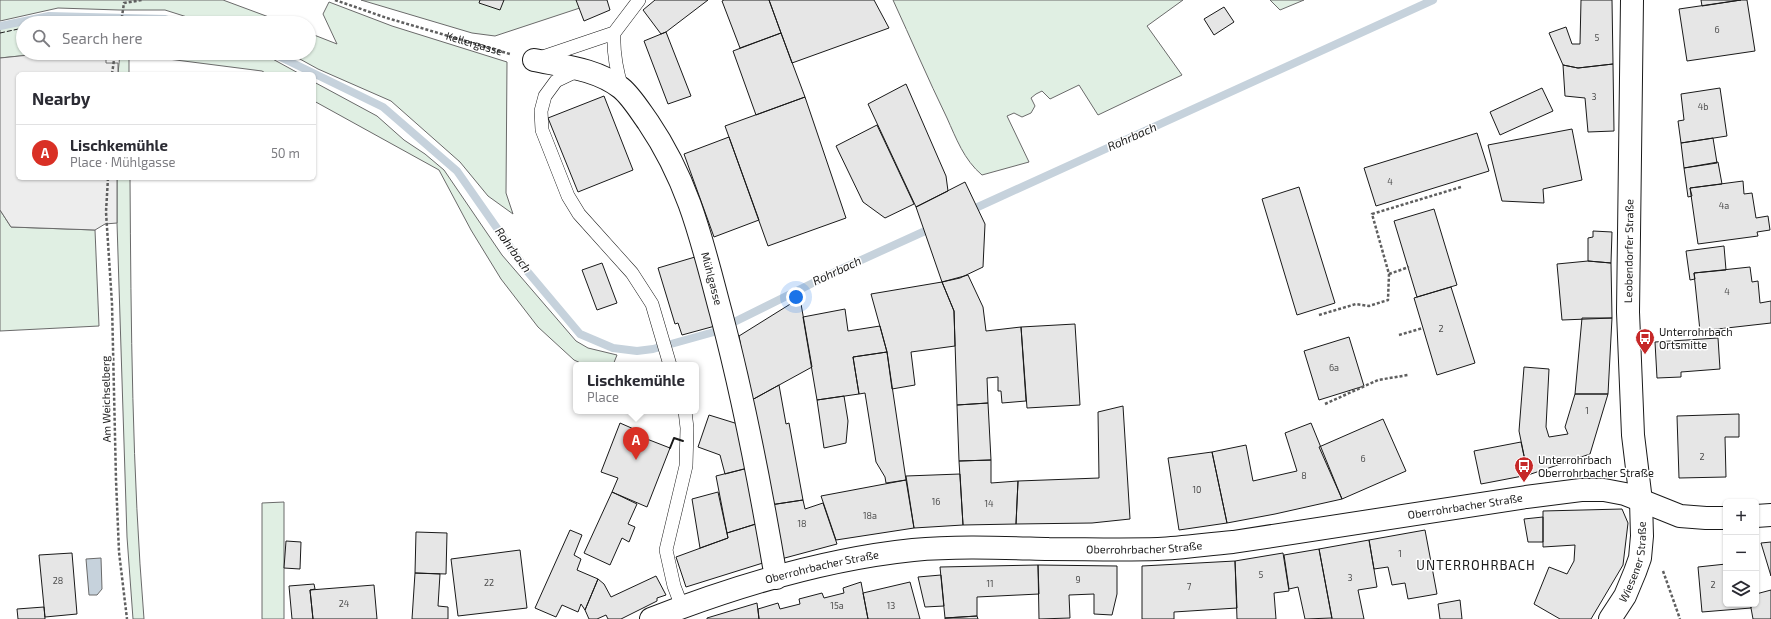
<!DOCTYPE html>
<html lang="en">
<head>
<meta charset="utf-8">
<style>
	:root { --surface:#fff; --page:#f7f7f7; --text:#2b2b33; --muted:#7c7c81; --line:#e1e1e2; --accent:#d93025 }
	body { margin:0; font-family:"Exo 2",sans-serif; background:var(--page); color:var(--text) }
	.controls { position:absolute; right:12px; bottom:12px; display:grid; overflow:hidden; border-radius:6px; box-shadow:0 1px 3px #0004 }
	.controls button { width:36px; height:36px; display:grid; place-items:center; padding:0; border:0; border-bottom:1px solid var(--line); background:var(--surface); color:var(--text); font:20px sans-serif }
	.you { position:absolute; left:796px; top:297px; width:14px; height:14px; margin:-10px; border:3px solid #fff; border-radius:50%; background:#1a73e8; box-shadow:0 0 0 6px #1a73e833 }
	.badge { display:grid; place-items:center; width:26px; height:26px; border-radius:50%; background:var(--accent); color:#fff; font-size:13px; font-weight:700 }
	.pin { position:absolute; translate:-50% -33px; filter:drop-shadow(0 1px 2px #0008) }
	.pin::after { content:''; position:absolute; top:21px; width:14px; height:12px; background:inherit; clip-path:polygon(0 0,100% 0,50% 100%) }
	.popup { position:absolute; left:573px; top:362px; width:126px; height:52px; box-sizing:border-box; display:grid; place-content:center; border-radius:6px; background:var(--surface); filter:drop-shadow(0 1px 3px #0005); font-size:13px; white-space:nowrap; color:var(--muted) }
	.popup b { font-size:15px; color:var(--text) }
	.popup::after { content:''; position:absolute; left:50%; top:100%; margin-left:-8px; border:8px solid transparent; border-top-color:var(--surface) }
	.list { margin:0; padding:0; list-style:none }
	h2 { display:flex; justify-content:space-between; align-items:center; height:52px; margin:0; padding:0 16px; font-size:17px }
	h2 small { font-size:13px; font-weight:400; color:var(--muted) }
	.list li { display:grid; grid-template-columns:26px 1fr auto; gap:12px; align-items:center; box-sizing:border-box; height:56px; padding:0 16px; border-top:1px solid var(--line) }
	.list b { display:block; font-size:15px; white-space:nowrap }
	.list p { margin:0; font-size:13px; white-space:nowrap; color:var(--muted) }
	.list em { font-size:13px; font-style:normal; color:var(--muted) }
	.icon { flex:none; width:22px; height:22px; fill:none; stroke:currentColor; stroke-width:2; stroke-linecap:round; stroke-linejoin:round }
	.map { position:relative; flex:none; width:1771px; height:619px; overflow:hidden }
	.search { position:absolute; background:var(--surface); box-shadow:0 1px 3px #0004; left:16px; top:16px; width:300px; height:44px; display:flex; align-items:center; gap:10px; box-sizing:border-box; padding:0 14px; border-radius:22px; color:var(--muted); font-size:15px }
	.panel { position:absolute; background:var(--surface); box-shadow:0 1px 3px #0004; left:16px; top:72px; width:300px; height:108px; border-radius:6px }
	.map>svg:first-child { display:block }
	.green { fill:#e0efe3; stroke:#6a6a6a }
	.parking { fill:#ededed; stroke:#6a6a6a }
	.water { fill:#c6d2dc; stroke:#6a6a6a }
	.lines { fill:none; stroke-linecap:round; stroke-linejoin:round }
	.stream { stroke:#c6d2dc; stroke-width:8 }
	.building { fill:#e6e6e6; stroke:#1a1a1a }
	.service-casing { stroke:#1a1a1a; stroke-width:14 }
	.minor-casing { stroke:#1a1a1a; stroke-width:24 }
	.secondary-casing { stroke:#1a1a1a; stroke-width:24 }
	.path { stroke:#5f5f5f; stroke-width:2.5; stroke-dasharray:3 2; stroke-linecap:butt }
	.service { stroke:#fff; stroke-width:13 }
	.minor { stroke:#fff; stroke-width:22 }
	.secondary { stroke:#fff; stroke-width:22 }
	.fence { stroke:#1a1a1a; stroke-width:1; stroke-dasharray:5 2; stroke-linecap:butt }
	.wall { stroke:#1a1a1a; stroke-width:2 }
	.labels { text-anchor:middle; stroke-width:3; stroke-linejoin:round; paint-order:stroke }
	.number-label { font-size:9px; fill:#4d4d4d }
	.street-label { font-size:11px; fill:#1a1a1a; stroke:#fff }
	.poi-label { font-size:11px; fill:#1a1a1a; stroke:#fff; text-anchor:start }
	.water-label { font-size:12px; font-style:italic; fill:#1a1a1a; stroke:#fff }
	.quarter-label { font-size:13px; letter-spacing:1px; fill:#1a1a1a; stroke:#fff }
</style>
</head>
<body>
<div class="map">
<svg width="1771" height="619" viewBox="0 0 1771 619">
	<rect width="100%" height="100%" fill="#fff"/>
	<path class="green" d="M0 0H223L285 23H206L165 10H119L58 8 0 21Z
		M361 0H604L495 36 472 33Z
		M893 0H1183L1147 26 1182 75 1098 115 1079 85 1050 99 1042 91 1036 94 1031 98 1035 106 1031 113 1022 117 1014 113 1007 116 1029 162 982 175C964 160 956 138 947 118 928 79 911 39 893 0Z
		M1270 0H1304L1280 10Z
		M329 2 392 26 507 62 506 193 513 214 488 196 460 162 391 101 318 69 289 53H309V33L337 44 323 14Z
		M52 19 116 21V23H30Z
		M23 24V53H29L30 55 0 58V28Z
		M120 53H255L269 57 300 74H267L262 71 129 54V74H118Z
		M314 82 377 116 404 140 425 154 444 170 502 255 576 341 588 348 617 355 613 365H585L574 360 538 327 501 279 471 230 439 170 314 101Z
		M117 178H130C131 325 132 472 144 619H133L127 537 117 223Z
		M0 210 11 227 95 230 99 326 0 331Z
		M284 502V619H262V503Z"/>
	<path class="parking" d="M29 53H106V63H118V74H18V178H117V223L105 224 95 230 11 227 0 210V58L29 55Z"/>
	<path class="water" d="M101 558 102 589 97 595H89L86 559Z"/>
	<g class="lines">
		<path class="stream" d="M0 26 49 16 165 19 178 23
			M272 53 383 107 457 171 527 271 580 334 613 348 637 351 653 349 714 332 837 271 934 227
			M969 211 1433 0"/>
	</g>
	<path class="building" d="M480 0H504L500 10 479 3Z
		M576 0H607L610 10 584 21Z
		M655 0H708L666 32 661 34 643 10Z
		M724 0H769L781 33 740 48 722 1Z
		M769 0H874L889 28 792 63Z
		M1581 0H1612L1613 64 1578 68 1563 65 1549 33 1566 27 1572 44H1580Z
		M1701 0H1741L1702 6Z
		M1741 0H1747L1755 51 1687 61 1679 9Z
		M1224 7 1234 22 1214 35 1204 19Z
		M666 32 691 96 668 104 644 41Z
		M781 33 805 97 756 115 733 51Z
		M1613 64 1614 131 1588 132 1585 98 1565 96 1563 65 1578 68Z
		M906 84 946 176 948 191 916 207 868 104Z
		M1542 88 1553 111 1500 135 1490 112Z
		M1720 88 1727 136 1681 143 1678 121 1684 120 1681 94Z
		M604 96 633 170 578 192 548 118Z
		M805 97 846 218 768 246 725 126Z
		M877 125 914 204 885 218 863 202 836 146Z
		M1572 129 1582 180 1543 189 1544 203 1502 201 1488 145Z
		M1477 133 1489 171 1376 206 1364 168Z
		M729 137 759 220 714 237 684 154Z
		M1713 138 1717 163 1684 168 1681 143Z
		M1718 162 1722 184 1690 188 1692 196 1688 197 1684 168Z
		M1743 181 1744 194 1752 193 1756 218 1768 216 1770 230 1757 232 1758 236 1698 244 1690 188Z
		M965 182 985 224 983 267 960 278 942 282 916 207Z
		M1299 187 1335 303 1297 315 1262 199Z
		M1434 209 1457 285 1417 297 1394 221Z
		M1593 231 1612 232 1611 263 1588 261V238L1593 237Z
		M1724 246 1726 270 1694 273 1695 279 1690 280 1686 251Z
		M695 257 715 326 682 335 678 323 675 324 658 268Z
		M1588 261 1611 263 1612 318 1562 320 1557 264Z
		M602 263 617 303 597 310 582 270Z
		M1750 267 1752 282 1758 281 1760 303 1771 301V323L1700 331 1694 273Z
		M968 275 983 307 986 331 1021 327 1026 401 1002 403 1001 391H998V377L987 378 988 403 957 405 954 311 942 282Z
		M942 282 954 311 955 346 911 352 915 385 892 389 887 352 871 294Z
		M1451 287 1475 363 1437 375 1414 298Z
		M800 298 812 367 750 401 739 336Z
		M845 309 848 331 880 326 887 352 853 357 859 394 817 400 803 317Z
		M1582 318H1612L1608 394H1575Z
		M1075 324 1080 405 1027 408 1021 327Z
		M1349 337 1364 386 1319 400 1304 351Z
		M1718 338 1720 369 1681 372V377L1657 378 1655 342Z
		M887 352 906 480 886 483 885 477 876 462 865 393 859 394 853 357Z
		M1524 367 1549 369 1546 427 1549 437 1568 434 1565 427 1575 394H1608L1590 454 1528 475 1519 431Z
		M779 385 786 424 789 423 803 500 770 505 750 401Z
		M844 396 848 421 846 443 824 448 817 400Z
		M988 403 991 460 959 461 957 405Z
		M1123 406 1130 519 1092 523 1016 524 1018 481 1099 478 1098 412Z
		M1739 414V437H1725L1726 477 1679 478 1677 416Z
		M709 415 738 424 748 468 725 474 720 455 698 447Z
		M1383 419 1406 471 1342 499 1319 447Z
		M620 423 636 430 634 434 670 448 647 507 612 492 618 478 601 472Z
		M1311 423 1342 499 1275 514 1227 523 1212 452 1246 445 1253 481 1297 471 1285 433Z
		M1521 442 1528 475 1481 484 1474 451Z
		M1212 452 1227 523 1179 530 1168 458Z
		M991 460V483L1018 481 1016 524 963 525 959 461Z
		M748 468 759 523 727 533 716 476Z
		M960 474 963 525 914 528 906 476Z
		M906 480 914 528 836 540 821 496Z
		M612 492 637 504 628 524 635 527 629 542 622 538 610 565 584 553Z
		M718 492 728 538 700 548 692 499Z
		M803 500 805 509 823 503 837 544 781 559 770 505Z
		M1622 509 1628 523 1623 565 1591 619H1560L1534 604 1549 567 1567 574 1574 561 1575 545 1543 547V511Z
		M1543 517V542H1528L1524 519Z
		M759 523 766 562 686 587 676 557 728 538 727 533Z
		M570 530 582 535 574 555 581 559 577 570 598 579 585 610 581 604 578 612 562 605 556 617 535 608Z
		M1425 530 1437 594 1408 599 1405 583 1392 585 1388 567 1374 569 1369 540Z
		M416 532 447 533 446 574 415 573Z
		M1369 540 1377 587 1358 590 1364 619H1332L1319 549Z
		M286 541 301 542 300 569 284 568Z
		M1771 542V576L1761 543Z
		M1319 549 1332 618 1305 619 1298 587 1289 589 1284 555Z
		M520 550 527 608 458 616 451 559Z
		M72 553 77 614 45 617 39 555Z
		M1283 553 1289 591 1274 593 1276 619H1237L1235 561Z
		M1235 561 1237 608 1174 612V619H1142V566Z
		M1726 564V604H1751V608L1702 612 1698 567Z
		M1038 565 1117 566V594L1112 615 1094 614V594L1069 595 1070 618 1039 619Z
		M1038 565 1039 594 977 597V616L945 618 940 567Z
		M415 573 440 574 438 606 448 607V619H412Z
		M941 575 944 606 925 607 918 577Z
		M656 576 666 595 657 598V601L621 619H608L606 615 597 619H589L585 610 598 579 604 584 611 597Z
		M861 582 868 619H759L758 609 778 603 780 609 800 604 799 599 822 593 824 598 844 593 843 588Z
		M910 582 920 619H868L863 593Z
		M314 584 315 589 310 590 313 619H292L289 586Z
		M374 585 377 619H313L310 590Z
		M1771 590V619H1753L1751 608V604H1756V594Z
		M1460 600 1462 619H1440L1438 604Z
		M757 603 759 619H707V618Z
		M44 607 45 619H18L17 609Z
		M977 616 978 619H945V618Z"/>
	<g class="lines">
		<g class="service-casing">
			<path id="service" d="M614 33C613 53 616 69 622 88
				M540 58 614 33 639 0
				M579 70 556 81 545 96 541 111 542 130 568 196 579 214 632 273 652 304 670 365
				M682 607 674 586 666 550 686 466 687 428 685 411"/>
		</g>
		<g class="minor-casing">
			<g id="minor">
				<path id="s2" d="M534 60C563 66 597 69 621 88 631 96 640 111 648 122 690 184 702 242 721 313 744 400 761 489 776 578"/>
			</g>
		</g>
		<g class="secondary-casing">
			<g id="secondary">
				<path d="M1756 516 1771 515"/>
				<path id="s3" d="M651 619C733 587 826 559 913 550 958 546 1004 548 1049 549 1085 549 1121 550 1158 549 1183 548 1208 544 1233 542L1526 497 1581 490H1604L1625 494 1680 516 1706 518H1726"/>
				<path id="s4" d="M1610 619 1625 596 1635 572 1640 558 1642 536 1641 501 1633 435 1628 312 1632 0"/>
			</g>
		</g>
		<g class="path">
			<path id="s1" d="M335 0 387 18 510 54"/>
			<path d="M121 23 124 3 142 0"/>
			<path d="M112 74 115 53"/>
			<path d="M108 178 106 212 112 304 116 480 119 552 127 619"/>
			<path d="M1389 274 1409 267"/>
			<path d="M1319 315 1356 304 1369 306 1388 300 1389 274 1372 214 1461 187"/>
			<path d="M1399 335 1423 328"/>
			<path d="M1325 404 1378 380 1408 375"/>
			<path d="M1663 571 1680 619"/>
		</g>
		<use href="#service" class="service"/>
		<use href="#minor" class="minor"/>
		<use href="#secondary" class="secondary"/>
		<path class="fence" d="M48 23H112
			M0 33 23 28"/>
		<path class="wall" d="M670 448 674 438 683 441"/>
	</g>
	<defs>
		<g id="bus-pin" transform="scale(1)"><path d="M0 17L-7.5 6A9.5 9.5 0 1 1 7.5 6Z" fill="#c62828" stroke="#fff"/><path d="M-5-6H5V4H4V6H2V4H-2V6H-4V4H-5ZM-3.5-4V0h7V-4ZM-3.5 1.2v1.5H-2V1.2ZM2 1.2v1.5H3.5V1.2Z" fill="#fff"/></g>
	</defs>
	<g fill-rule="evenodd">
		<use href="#bus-pin" x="1645" y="338"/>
		<use href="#bus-pin" x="1524" y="466"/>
	</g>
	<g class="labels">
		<g class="number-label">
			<text x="1717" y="33">6</text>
			<text x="1597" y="41">5</text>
			<text x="1594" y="100">3</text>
			<text x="1703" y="110">4b</text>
			<text x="1390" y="185">4</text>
			<text x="1724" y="209">4a</text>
			<text x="1727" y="295">4</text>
			<text x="1441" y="332">2</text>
			<text x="1334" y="371">6a</text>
			<text x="1587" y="414">1</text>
			<text x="1702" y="460">2</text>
			<text x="1363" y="462">6</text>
			<text x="1304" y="479">8</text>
			<text x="1197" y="493">10</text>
			<text x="936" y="505">16</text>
			<text x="989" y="507">14</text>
			<text x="870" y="519">18a</text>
			<text x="802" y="527">18</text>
			<text x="1400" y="557">1</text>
			<text x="1261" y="578">5</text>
			<text x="1350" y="581">3</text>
			<text x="1078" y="583">9</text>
			<text x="58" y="584">28</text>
			<text x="489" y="586">22</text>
			<text x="990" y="587">11</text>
			<text x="1713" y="588">2</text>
			<text x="1189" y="590">7</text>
			<text x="344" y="607">24</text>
			<text x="837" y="609">15a</text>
			<text x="891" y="609">13</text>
		</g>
		<g class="street-label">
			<text dy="4" stroke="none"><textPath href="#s1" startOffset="146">Kellergasse</textPath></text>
			<text dy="4" stroke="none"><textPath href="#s4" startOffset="376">Leobendorfer Straße</textPath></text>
			<text dy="4" stroke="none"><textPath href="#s2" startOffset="306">Mühlgasse</textPath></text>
			<text transform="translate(106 399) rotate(-91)" y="4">Am Weichselberg</text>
			<text dy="4" stroke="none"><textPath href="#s3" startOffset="827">Oberrohrbacher Straße</textPath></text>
			<text dy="4" stroke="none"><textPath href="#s3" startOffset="503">Oberrohrbacher Straße</textPath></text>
			<text dy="4" stroke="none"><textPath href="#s4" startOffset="63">Wiesener Straße</textPath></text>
			<text dy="4" stroke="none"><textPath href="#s3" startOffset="179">Oberrohrbacher Straße</textPath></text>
		</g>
		<g class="poi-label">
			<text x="1659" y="336">Unterrohrbach<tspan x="1659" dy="13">Ortsmitte</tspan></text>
			<text x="1538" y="464">Unterrohrbach<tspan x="1538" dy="13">Oberrohrbacher Straße</tspan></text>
		</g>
		<g class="water-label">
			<text transform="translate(1132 137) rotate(-24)" y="4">Rohrbach</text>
			<text transform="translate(513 250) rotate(54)" y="4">Rohrbach</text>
			<text transform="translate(837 271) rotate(-25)" y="4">Rohrbach</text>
		</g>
		<g class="quarter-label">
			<text x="1476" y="570">UNTERROHRBACH</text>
		</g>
	</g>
</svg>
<div class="controls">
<button>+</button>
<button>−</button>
<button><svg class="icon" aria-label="layers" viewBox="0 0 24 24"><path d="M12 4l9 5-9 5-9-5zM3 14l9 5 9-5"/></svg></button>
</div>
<div class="you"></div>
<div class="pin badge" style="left:636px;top:460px">A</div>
<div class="popup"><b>Lischkemühle</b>Place</div>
<div class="search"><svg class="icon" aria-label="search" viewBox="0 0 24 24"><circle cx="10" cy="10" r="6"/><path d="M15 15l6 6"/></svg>Search here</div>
<section class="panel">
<h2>Nearby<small></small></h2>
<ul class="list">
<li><span class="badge">A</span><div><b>Lischkemühle</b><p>Place · Mühlgasse</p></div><em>50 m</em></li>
</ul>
</section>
</div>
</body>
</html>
